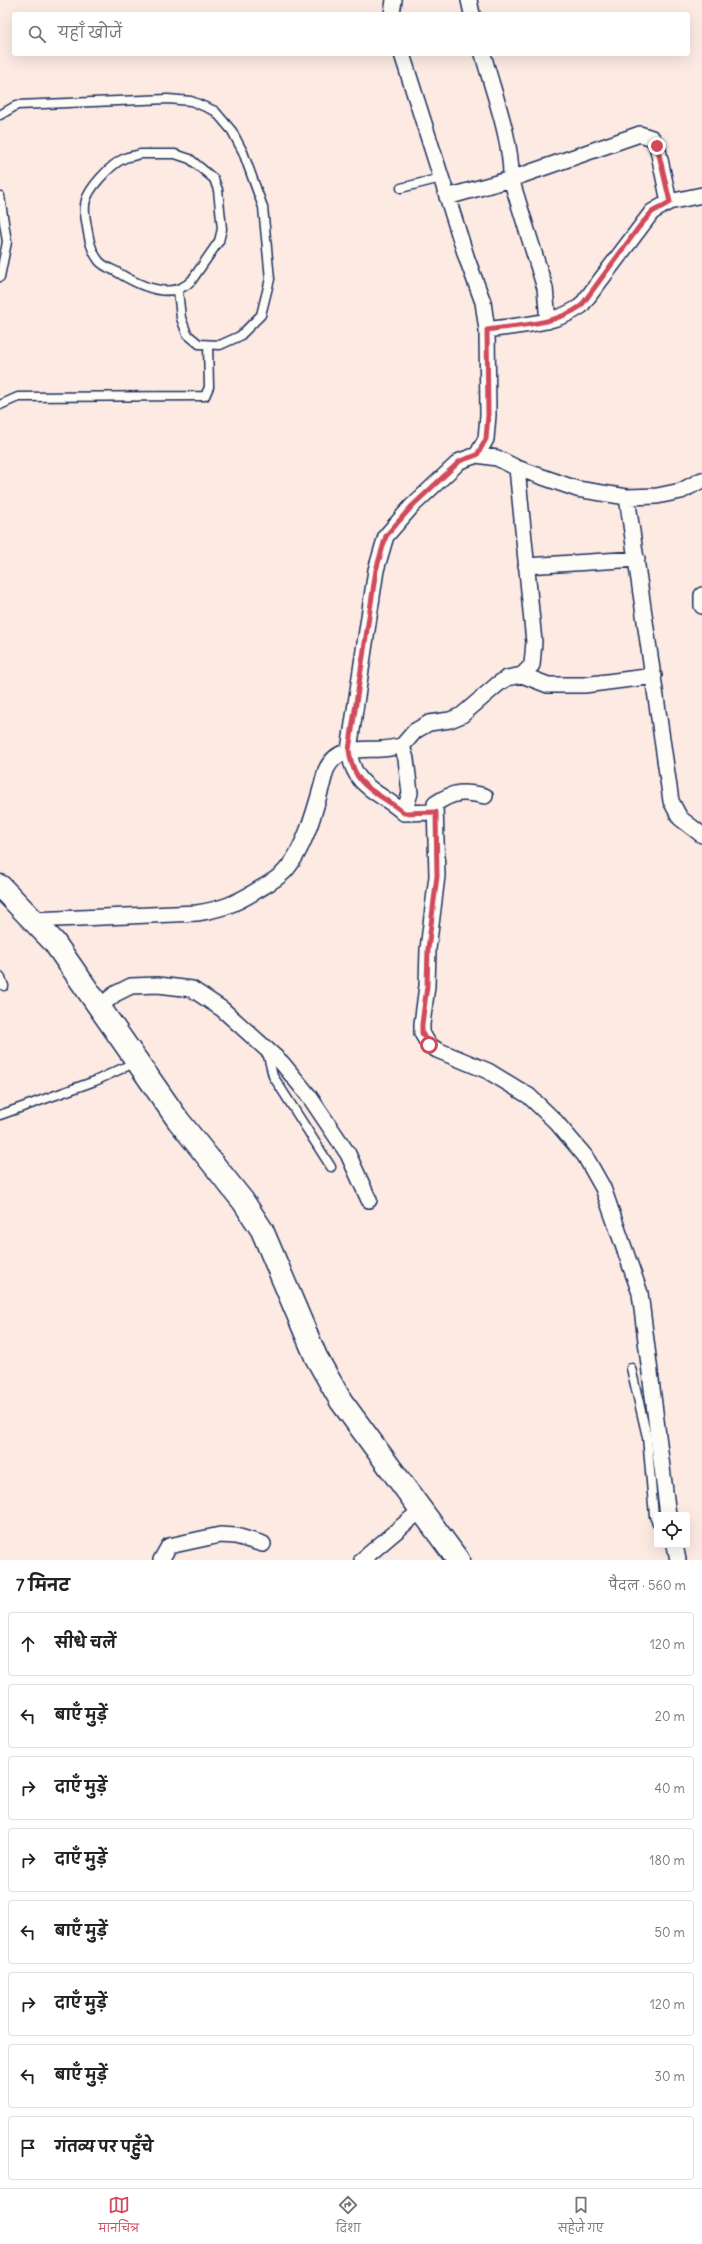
<!DOCTYPE html>
<html lang="hi">
<head>
<meta charset="utf-8">
<style>
	:root { --surface:#fff; --page:#f2f2f2; --text:#222; --muted:#767676; --line:#e0e0e0; --accent:#d1495b }
	body { margin:0; font-family:Delius,"Playpen Sans Deva",sans-serif; background:var(--page); color:var(--text) }
	.controls { position:absolute; right:12px; bottom:12px; display:grid; overflow:hidden; border-radius:4px; box-shadow:0 4px 16px #0002 }
	.controls button { width:36px; height:36px; display:grid; place-items:center; padding:0; border:0; border-bottom:1px solid var(--line); background:var(--surface); color:var(--text); font:20px sans-serif }
	.stop { position:absolute; width:12px; height:12px; margin:-9px; border:3px solid #d1495b; border-radius:50%; background:#fff }
	.stop.end { background:#d1495b; border-color:#fff; box-shadow:0 1px 4px #0008 }
	.list { margin:0; padding:0; list-style:none }
	h2 { display:flex; justify-content:space-between; align-items:center; height:52px; margin:0; padding:0 16px; font-size:17px }
	h2 small { font-size:13px; font-weight:400; color:var(--muted) }
	.list li { display:grid; grid-template-columns:26px 1fr auto; gap:12px; align-items:center; box-sizing:border-box; height:64px; margin:0 8px 8px; padding:0 8px; border:1px solid var(--line); border-radius:4px }
	.list b { display:block; font-size:15px; white-space:nowrap }
	.list em { font-size:13px; font-style:normal; color:var(--muted) }
	.icon { flex:none; width:22px; height:22px; fill:none; stroke:currentColor; stroke-width:2; stroke-linecap:round; stroke-linejoin:round }
	.map { position:relative; flex:none; width:702px; height:1560px; overflow:hidden }
	.search { position:absolute; background:var(--surface); box-shadow:0 4px 16px #0002; left:12px; right:12px; top:12px; height:44px; display:flex; align-items:center; gap:10px; box-sizing:border-box; padding:0 14px; border-radius:4px; color:var(--muted); font-size:15px }
	.sheet { height:628px; background:var(--surface) }
	nav { display:flex; justify-content:space-around; align-items:center; box-sizing:border-box; height:56px; border-top:1px solid var(--line); background:var(--surface); font-size:11px; color:var(--muted) }
	nav a { display:grid; justify-items:center; gap:2px }
	nav .on { color:var(--accent) }
	.map>svg:first-child { display:block }
	.lines { fill:none; stroke-linecap:round; stroke-linejoin:round }
	.lane-casing { stroke:#1b2f5e; stroke-width:11 }
	.street-casing { stroke:#1b2f5e; stroke-width:18 }
	.secondary-casing { stroke:#1b2f5e; stroke-width:25 }
	.lane { stroke:#fdfcf7; stroke-width:8 }
	.street { stroke:#fdfcf7; stroke-width:15 }
	.secondary { stroke:#fdfcf7; stroke-width:22 }
	.route { stroke:#d1495b; stroke-width:5 }
</style>
</head>
<body>
<div class="map">
<svg width="702" height="1560" viewBox="0 0 702 1560">
	<rect width="100%" height="100%" fill="#fceae3"/>
	<filter id="ink" filterUnits="userSpaceOnUse"><feTurbulence type="fractalNoise" baseFrequency=".025" numOctaves="2"/><feDisplacementMap in="SourceGraphic" scale="8" xChannelSelector="R" yChannelSelector="G"/><feConvolveMatrix kernelMatrix="1 2 1 2 8 2 1 2 1" color-interpolation-filters="sRGB"/></filter>
	<g filter="url(#ink)">
		<g class="lines">
			<g class="lane-casing">
				<path id="lane" d="M0 115 17 105 168 99 191 101 215 111 232 131 243 152 263 207 270 279 261 315 240 336 220 345 199 344 187 334 181 318 178 290
					M140 154H175L190 159 214 179 218 190 222 229 219 241 192 280C172 302 138 285 117 272 111 269 103 266 99 261 91 251 89 239 87 227 86 220 84 212 85 205 86 190 111 164 125 158 130 156 135 156 140 154Z
					M401 188 441 178
					M0 196 7 242 0 277
					M0 405 18 397 205 396 209 387 208 345
					M0 976 4 986
					M267 1052 273 1076 331 1167
					M0 1115 95 1081 136 1062
					M631 1368 647 1437 654 1516 657 1524"/>
			</g>
			<g class="street-casing">
				<path id="street" d="M469 0 472 14
					M392 14 394 0
					M402 54 467 259 483 302 487 330 488 415 486 439 477 455
					M447 197 511 179C512 140 493 92 483 54
					M548 321 545 288 511 179 640 134 652 138 657 145 669 202
					M487 330C519 325 554 325 581 306L652 212 669 202 702 195
					M627 497 671 801 680 818 702 835
					M526 566 637 559
					M702 595V606
					M522 675 548 685H584L654 676
					M402 746 406 759 410 793 404 813
					M485 796C463 791 454 791 435 804L437 876 428 949 427 986 422 1024V1033L429 1045 437 1050 488 1071 529 1096 556 1122 585 1156 603 1188 640 1293 668 1515
					M435 812 404 813C379 791 353 788 349 750L376 570 386 536 412 506 460 461 477 455 497 458 517 468 577 489 627 497 657 496 681 491 702 480
					M33 920 197 913C222 909 235 904 256 891 266 885 276 880 284 872 306 849 318 800 326 770 337 746 359 750 381 749 388 749 395 747 402 746L415 731 429 723 450 720 462 715 498 684 507 678 522 675 532 665 534 642 517 468
					M98 1008 115 994 131 986 158 985 192 989 222 1009 282 1063 309 1096 348 1154 369 1200
					M675 1545 678 1560
					M161 1560 169 1546 220 1535 236 1536 263 1544
					M362 1560 421 1510"/>
			</g>
			<g class="secondary-casing">
				<path id="secondary" d="M0 886 54 942 178 1120 243 1201 262 1230 316 1357 341 1401 458 1560"/>
			</g>
			<use href="#lane" class="lane"/>
			<use href="#street" class="street"/>
			<use href="#secondary" class="secondary"/>
		</g>
	</g>
	<g class="lines" filter="url(#ink)">
		<path class="route" d="M429 1045 422 1033V1024L427 986 428 949 437 876 436 812 404 813C378 791 354 790 349 750L376 570 386 536 412 506 460 461 477 455 486 439 488 415 487 330C519 325 554 325 581 306L639 227 652 212 670 202 657 146"/>
	</g>
</svg>
<div class="controls">
<button><svg class="icon" aria-label="locate" viewBox="0 0 24 24"><circle cx="12" cy="12" r="6"/><path d="M12 2v4M12 18v4M2 12h4M18 12h4"/></svg></button>
</div>
<div class="stop" style="left:429px;top:1045px"></div>
<div class="stop end" style="left:657px;top:146px"></div>
<div class="search"><svg class="icon" aria-label="search" viewBox="0 0 24 24"><circle cx="10" cy="10" r="6"/><path d="M15 15l6 6"/></svg>यहाँ खोजें</div>
</div>
<section class="sheet">
<h2>7 मिनट<small>पैदल · 560 m</small></h2>
<ul class="list">
<li><svg class="icon" aria-label="ahead" viewBox="0 0 24 24"><path d="M12 20V5M6 11l6-6 6 6"/></svg><div><b>सीधे चलें</b></div><em>120 m</em></li>
<li><svg class="icon" aria-label="left" viewBox="0 0 24 24"><path d="M17 20v-9H6M10 6l-5 5 5 5"/></svg><div><b>बाएँ मुड़ें</b></div><em>20 m</em></li>
<li><svg class="icon" aria-label="right" viewBox="0 0 24 24"><path d="M7 20v-9h11M14 6l5 5-5 5"/></svg><div><b>दाएँ मुड़ें</b></div><em>40 m</em></li>
<li><svg class="icon" aria-label="right" viewBox="0 0 24 24"><path d="M7 20v-9h11M14 6l5 5-5 5"/></svg><div><b>दाएँ मुड़ें</b></div><em>180 m</em></li>
<li><svg class="icon" aria-label="left" viewBox="0 0 24 24"><path d="M17 20v-9H6M10 6l-5 5 5 5"/></svg><div><b>बाएँ मुड़ें</b></div><em>50 m</em></li>
<li><svg class="icon" aria-label="right" viewBox="0 0 24 24"><path d="M7 20v-9h11M14 6l5 5-5 5"/></svg><div><b>दाएँ मुड़ें</b></div><em>120 m</em></li>
<li><svg class="icon" aria-label="left" viewBox="0 0 24 24"><path d="M17 20v-9H6M10 6l-5 5 5 5"/></svg><div><b>बाएँ मुड़ें</b></div><em>30 m</em></li>
<li><svg class="icon" aria-label="arrive" viewBox="0 0 24 24"><path d="M6 21V4h12l-3 4 3 4H6"/></svg><div><b>गंतव्य पर पहुँचे</b></div></li>
</ul>
</section>
<nav>
<a class="on"><svg class="icon" aria-label="map" viewBox="0 0 24 24"><path d="M3 6l6-2 6 2 6-2v14l-6 2-6-2-6 2zM9 4v14M15 6v14"/></svg>मानचित्र</a>
<a><svg class="icon" aria-label="directions" viewBox="0 0 24 24"><path d="M12 3l9 9-9 9-9-9zM9 14v-3h6M13 9l2 2-2 2"/></svg>दिशा</a>
<a><svg class="icon" aria-label="saved" viewBox="0 0 24 24"><path d="M7 4h10v16l-5-4-5 4z"/></svg>सहेजे गए</a>
</nav>
</body>
</html>
